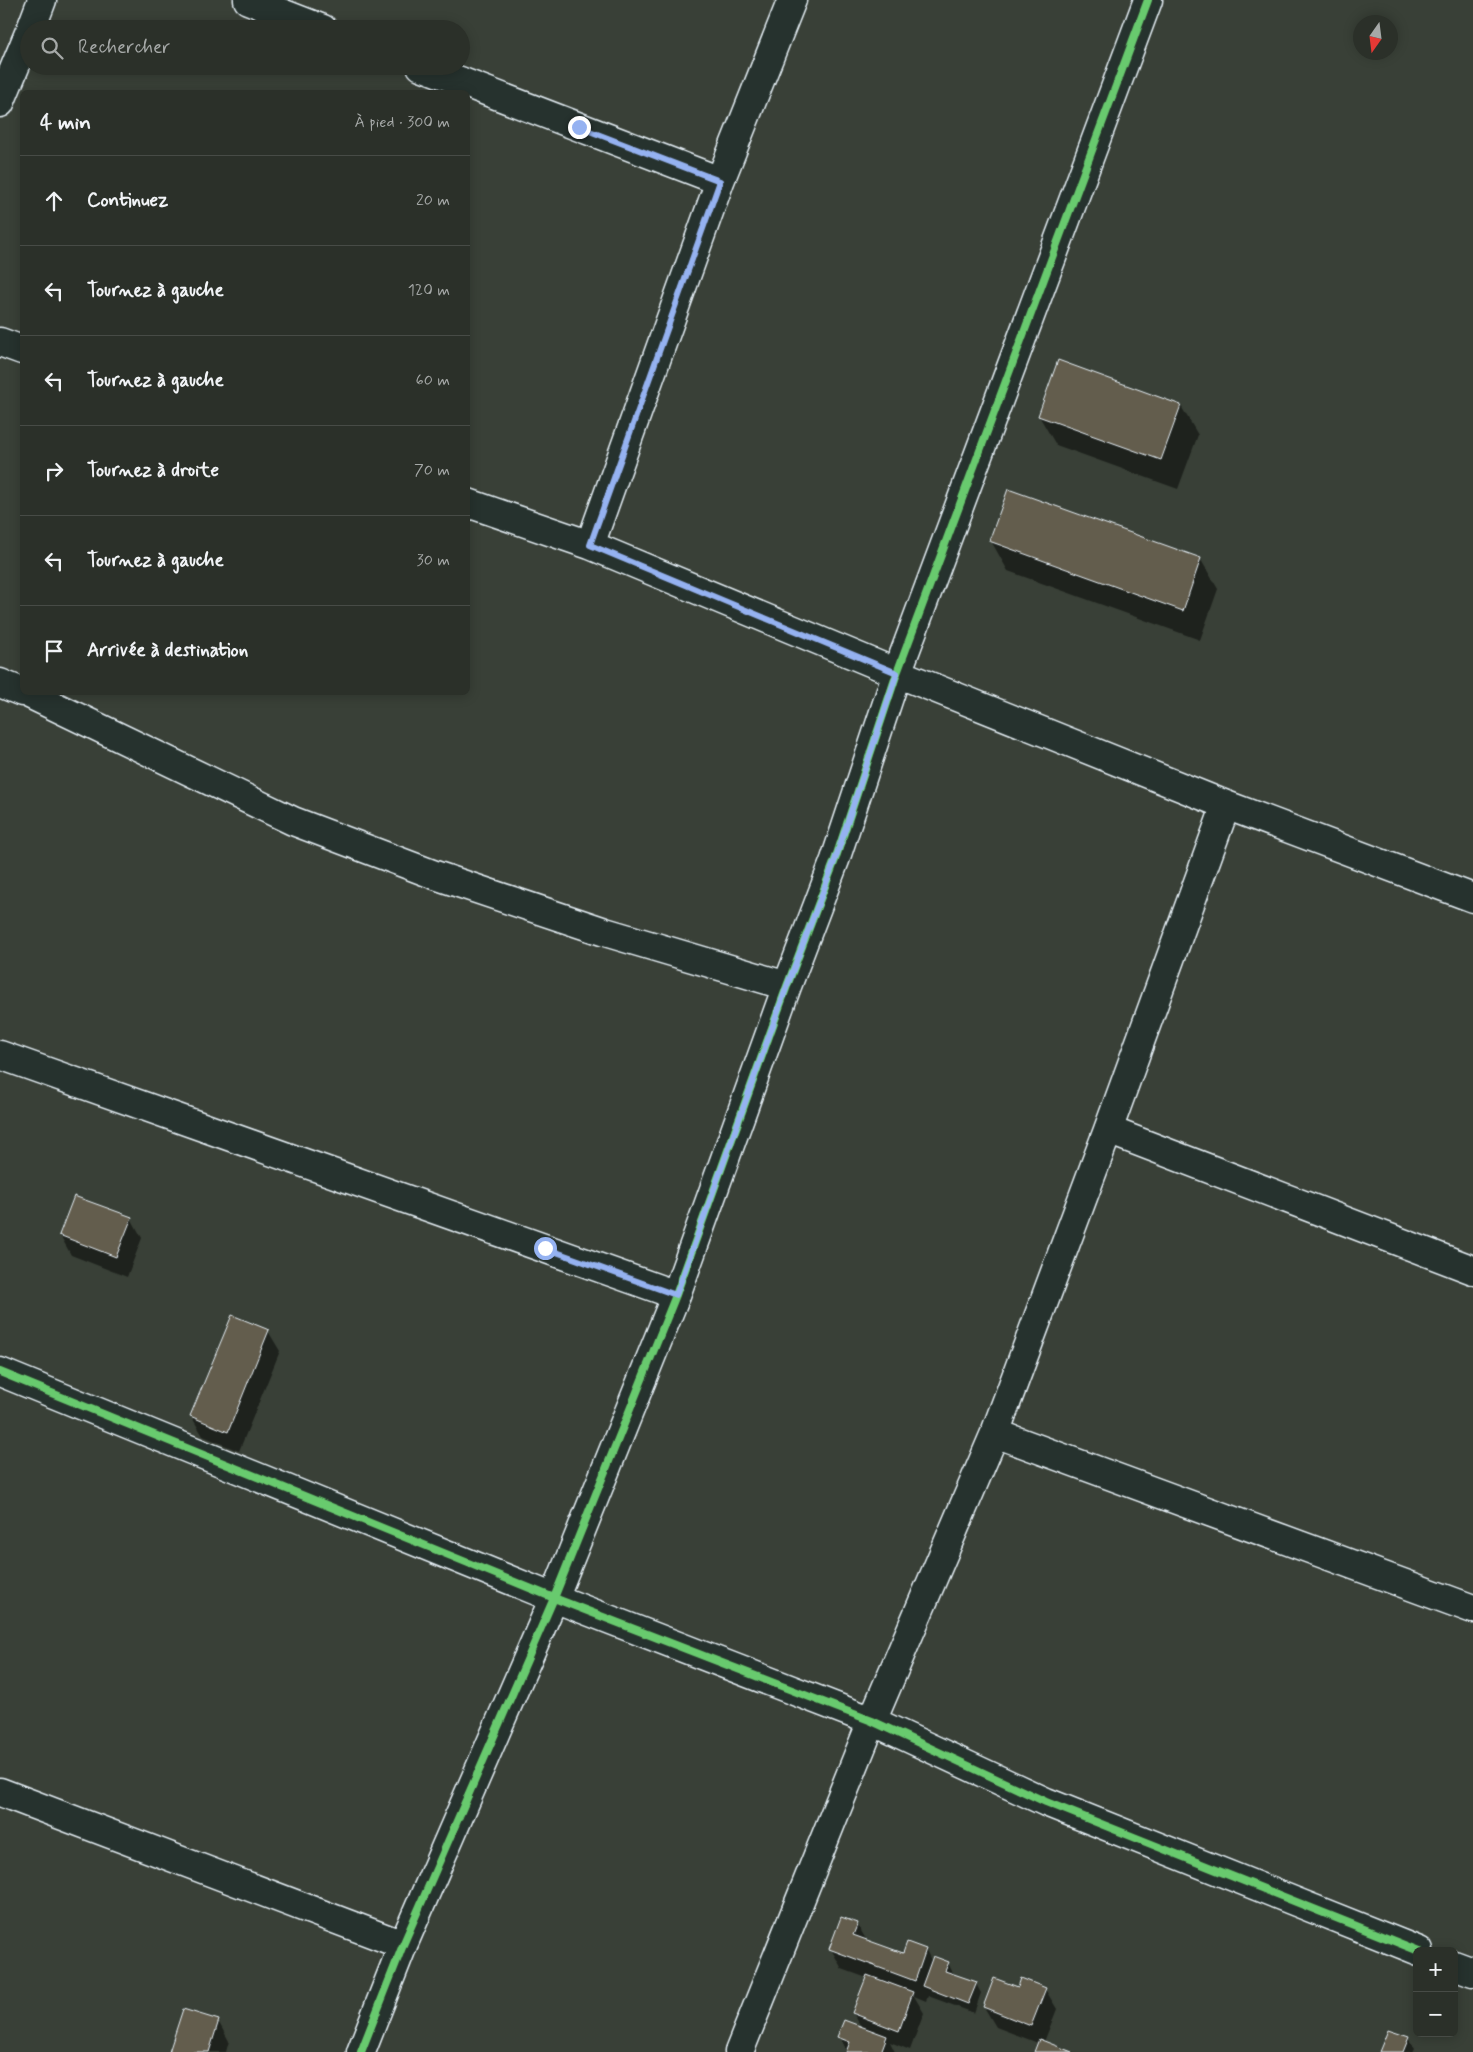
<!DOCTYPE html>
<html lang="fr">
<head>
<meta charset="utf-8">
<style>
	:root { --surface:#2b3029; --page:#333831; --text:#f1f3f6; --muted:#a6a9a8; --line:#474b46 }
	body { margin:0; font-family:Mynerve,sans-serif; background:var(--page); color:var(--text) }
	.controls { position:absolute; right:15px; bottom:15px; display:grid; overflow:hidden; border-radius:8px; box-shadow:0 2px 12px #0003 }
	.controls button { width:45px; height:45px; display:grid; place-items:center; padding:0; border:0; border-bottom:1px solid var(--line); background:var(--surface); color:var(--text); font:25px sans-serif }
	.compass { position:absolute; left:1353px; top:15px; width:45px; height:45px; border-radius:50%; background:var(--surface); box-shadow:0 2px 12px #0003; rotate:194deg }
	.stop { position:absolute; width:15px; height:15px; margin:-11px; border:4px solid #95b2f1; border-radius:50%; background:#fff }
	.stop.end { background:#95b2f1; border-color:#fff; box-shadow:0 1px 5px #0008 }
	.list { margin:0; padding:0; list-style:none }
	h2 { display:flex; justify-content:space-between; align-items:center; height:65px; margin:0; padding:0 20px; font-size:21px }
	h2 small { font-size:16px; font-weight:400; color:var(--muted) }
	.list li { display:grid; grid-template-columns:32px 1fr auto; gap:15px; align-items:center; box-sizing:border-box; height:90px; padding:0 20px; border-top:1px solid var(--line) }
	.list b { display:block; font-size:19px; white-space:nowrap }
	.list em { font-size:16px; font-style:normal; color:var(--muted) }
	.icon { flex:none; width:28px; height:28px; fill:none; stroke:currentColor; stroke-width:2; stroke-linecap:round; stroke-linejoin:round }
	.map { position:relative; flex:none; width:1473px; height:2052px; overflow:hidden }
	.search { position:absolute; background:var(--surface); box-shadow:0 2px 12px #0003; left:20px; top:20px; width:450px; height:55px; display:flex; align-items:center; gap:12px; box-sizing:border-box; padding:0 18px; border-radius:28px; color:var(--muted); font-size:19px }
	.panel { position:absolute; background:var(--surface); box-shadow:0 2px 12px #0003; left:20px; top:90px; width:450px; height:605px; border-radius:8px }
	.map>svg:first-child { display:block }
	.shadow { fill:#0007 }
	.building { fill:#645d4d; stroke:#e8f1f8 }
	.lines { fill:none; stroke-linecap:round; stroke-linejoin:round }
	.minor-casing { stroke:#e8f1f8; stroke-width:31 }
	.minor { stroke:#26332d; stroke-width:28 }
	.cycleway-casing { stroke:#26332d; stroke-width:11 }
	.cycleway { stroke:#67ca6e; stroke-width:8 }
	.route { stroke:#95b2f1; stroke-width:6 }
</style>
</head>
<body>
<div class="map">
<svg width="1473" height="2052" viewBox="0 0 1473 2052">
	<rect width="100%" height="100%" fill="#394037"/>
	<filter id="ink" filterUnits="userSpaceOnUse"><feTurbulence type="fractalNoise" baseFrequency=".02" numOctaves="2"/><feDisplacementMap in="SourceGraphic" scale="10" xChannelSelector="R" yChannelSelector="G"/><feConvolveMatrix kernelMatrix="1 2 1 2 8 2 1 2 1" color-interpolation-filters="sRGB"/></filter>
	<g filter="url(#ink)">
		<path class="shadow" d="M1181 406 1198 435 1178 489 1056 445 1039 416Z
			M1009 491 1201 560 1218 589 1200 640 1008 571 991 541Z
			M131 1218 142 1238 127 1277 71 1255 60 1235Z
			M268 1331 280 1351 239 1451 203 1436 191 1416Z
			M857 1924 867 1941 904 1955 908 1944 926 1950 932 1962 948 1963 953 1973V1975L976 1984 981 1993 974 2013 928 1996 926 2001 914 1996 924 2013 910 2050 890 2042 895 2052H847L839 2037 862 2028 853 2013 867 1978 842 1969 831 1949Z
			M1019 1989H1045L1057 2009 1044 2042 1068 2052H1035L1038 2043 996 2027 984 2007Z
			M218 2021 229 2041 226 2052H171Z
			M1408 2038 1414 2048 1412 2052H1380Z"/>
		<path class="building" d="M1058 360 1181 405 1161 460 1038 416Z
			M1008 489 1201 558 1183 611 989 541Z
			M74 1196 132 1217 116 1257 59 1235Z
			M232 1315 269 1330 228 1432 190 1416Z
			M841 1917 858 1923 853 1935 903 1953 907 1942 926 1949 915 1981 829 1949Z
			M933 1956 949 1962 945 1971 977 1982 968 2004 922 1986Z
			M867 1975 913 1992 899 2031 852 2013Z
			M994 1978 1018 1987 1021 1978 1046 1988 1031 2026 983 2007Z
			M183 2009 219 2020 209 2052H169Z
			M844 2020 887 2036 881 2052H846L850 2042 837 2037Z
			M1388 2030 1409 2037 1403 2052H1379Z
			M1039 2039 1072 2052H1034Z"/>
		<g class="lines">
			<g class="minor-casing">
				<path id="minor" d="M248 0 323 29
					M31 29 42 0
					M421 66 720 181
					M0 103 29 33
					M0 342 22 350
					M468 503 590 545 897 673 1226 805 1473 898
					M590 545 720 181 792 0
					M0 683 22 692
					M25 692 293 821 435 875 605 932 787 986
					M0 1055 676 1295
					M1108 1130 1473 1270
					M0 1372 554 1598 872 1721 1046 1802 1419 1951
					M995 1433 1473 1609
					M0 1792 403 1945
					M1454 1965 1473 1972
					M361 2052 403 1945 554 1598 676 1295 787 986 835 860 897 673 1148 0
					M739 2052 872 1721 995 1433 1108 1130 1226 805"/>
			</g>
			<use href="#minor" class="minor"/>
			<g class="cycleway-casing">
				<path id="cycleway" d="M0 1372 554 1598 872 1721 1046 1802 1419 1951
					M361 2052 403 1945 554 1598 676 1295 787 986 835 860 897 673 1148 0"/>
			</g>
			<use href="#cycleway" class="cycleway"/>
		</g>
	</g>
	<g class="lines" filter="url(#ink)">
		<path class="route" d="M545 1248 676 1295 787 986 835 860 897 673 590 545 720 181 579 127"/>
	</g>
</svg>
<div class="controls">
<button>+</button>
<button>−</button>
</div>
<svg class="compass" viewBox="-18 -18 36 36"><path d="M0-13l5 13h-10z" fill="#e53935"/><path d="M0 13l5-13h-10z" fill="#a6a9a8"/></svg>
<div class="stop" style="left:545px;top:1248px"></div>
<div class="stop end" style="left:579px;top:127px"></div>
<div class="search"><svg class="icon" aria-label="search" viewBox="0 0 24 24"><circle cx="10" cy="10" r="6"/><path d="M15 15l6 6"/></svg>Rechercher</div>
<section class="panel">
<h2>4 min<small>À pied · 300 m</small></h2>
<ul class="list">
<li><svg class="icon" aria-label="ahead" viewBox="0 0 24 24"><path d="M12 20V5M6 11l6-6 6 6"/></svg><div><b>Continuez</b></div><em>20 m</em></li>
<li><svg class="icon" aria-label="left" viewBox="0 0 24 24"><path d="M17 20v-9H6M10 6l-5 5 5 5"/></svg><div><b>Tournez à gauche</b></div><em>120 m</em></li>
<li><svg class="icon" aria-label="left" viewBox="0 0 24 24"><path d="M17 20v-9H6M10 6l-5 5 5 5"/></svg><div><b>Tournez à gauche</b></div><em>60 m</em></li>
<li><svg class="icon" aria-label="right" viewBox="0 0 24 24"><path d="M7 20v-9h11M14 6l5 5-5 5"/></svg><div><b>Tournez à droite</b></div><em>70 m</em></li>
<li><svg class="icon" aria-label="left" viewBox="0 0 24 24"><path d="M17 20v-9H6M10 6l-5 5 5 5"/></svg><div><b>Tournez à gauche</b></div><em>30 m</em></li>
<li><svg class="icon" aria-label="arrive" viewBox="0 0 24 24"><path d="M6 21V4h12l-3 4 3 4H6"/></svg><div><b>Arrivée à destination</b></div></li>
</ul>
</section>
</div>
</body>
</html>
